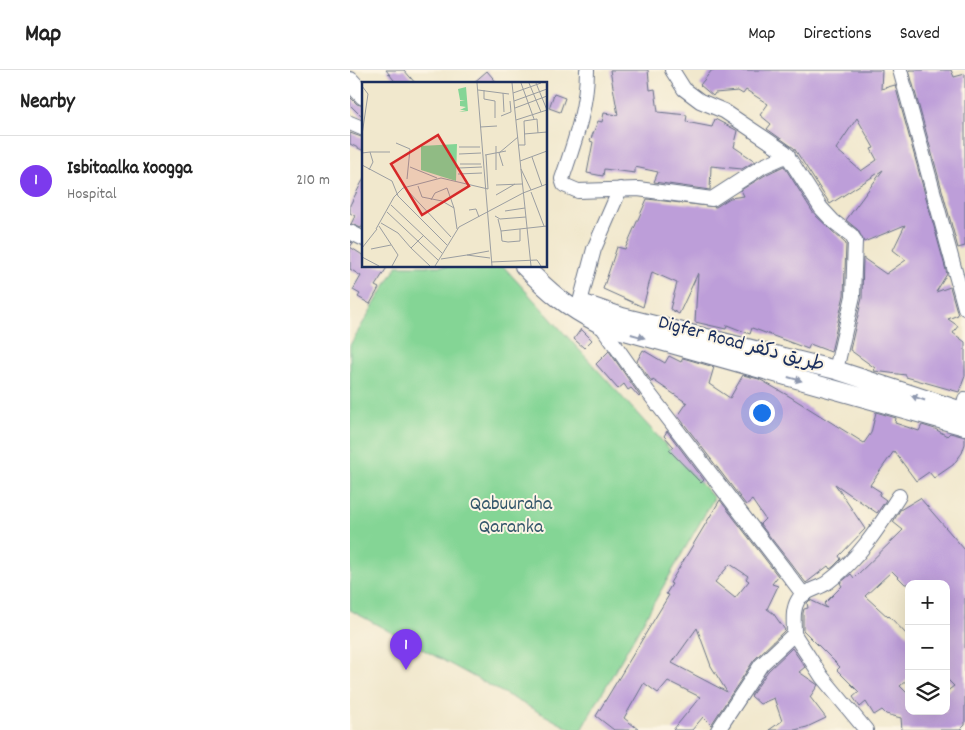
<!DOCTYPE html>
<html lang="en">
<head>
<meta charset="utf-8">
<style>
	:root { --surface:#fff; --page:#f6f6f6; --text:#222; --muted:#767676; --line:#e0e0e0; --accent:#7c3aed }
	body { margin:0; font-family:Dekko,"Playpen Sans Arabic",sans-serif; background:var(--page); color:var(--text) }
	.controls { position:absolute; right:15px; bottom:15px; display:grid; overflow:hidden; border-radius:10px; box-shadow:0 5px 20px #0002 }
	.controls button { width:45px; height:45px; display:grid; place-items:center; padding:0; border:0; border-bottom:1px solid var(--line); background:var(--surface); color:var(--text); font:25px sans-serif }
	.you { position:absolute; left:411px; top:342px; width:18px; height:18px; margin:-12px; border:4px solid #fff; border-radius:50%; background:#1a73e8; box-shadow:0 0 0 8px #1a73e833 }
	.badge { display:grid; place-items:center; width:32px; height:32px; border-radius:50%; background:var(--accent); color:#fff; font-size:16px; font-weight:700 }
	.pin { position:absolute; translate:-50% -41px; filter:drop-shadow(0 1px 2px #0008) }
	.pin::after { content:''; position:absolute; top:26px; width:18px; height:15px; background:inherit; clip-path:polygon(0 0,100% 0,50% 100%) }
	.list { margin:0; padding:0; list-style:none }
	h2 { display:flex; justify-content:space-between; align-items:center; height:65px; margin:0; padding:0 20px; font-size:21px }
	h2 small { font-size:16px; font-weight:400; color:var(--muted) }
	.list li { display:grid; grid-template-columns:32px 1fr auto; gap:15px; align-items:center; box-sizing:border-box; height:90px; padding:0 20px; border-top:1px solid var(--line) }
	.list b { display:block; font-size:19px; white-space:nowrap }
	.list p { margin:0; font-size:16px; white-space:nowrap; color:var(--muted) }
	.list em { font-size:16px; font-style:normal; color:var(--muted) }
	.icon { flex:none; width:28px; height:28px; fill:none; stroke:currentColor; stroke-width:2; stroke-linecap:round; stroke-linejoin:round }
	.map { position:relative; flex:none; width:615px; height:660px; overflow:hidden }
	header { display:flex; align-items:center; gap:30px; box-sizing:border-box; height:70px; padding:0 25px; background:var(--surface); border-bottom:1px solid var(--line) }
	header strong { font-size:24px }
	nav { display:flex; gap:28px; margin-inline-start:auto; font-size:18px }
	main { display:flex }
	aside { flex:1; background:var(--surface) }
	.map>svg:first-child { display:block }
	.green { fill:#84d595; stroke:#50827a }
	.building { fill:#bd9ed9; fill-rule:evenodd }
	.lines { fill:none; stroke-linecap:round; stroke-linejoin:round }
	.minor-casing { stroke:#667085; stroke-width:16 }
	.tertiary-casing { stroke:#667085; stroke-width:20 }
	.minor { stroke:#fff; stroke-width:14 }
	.tertiary { stroke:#fff; stroke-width:18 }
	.oneway { fill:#8d97ae }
	.labels { text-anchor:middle; stroke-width:4; stroke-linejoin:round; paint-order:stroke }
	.street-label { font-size:20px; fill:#1b2f5e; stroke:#fcf5e5 }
	.park-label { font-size:20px; fill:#35586c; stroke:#fcf5e5 }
	.inset-road { fill:none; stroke:#9b9ea1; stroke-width:1 }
	.view { fill:#d62828; fill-opacity:0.15; stroke:#d62828; stroke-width:2.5 }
	.inset-edge { fill:none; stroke:#1b2f5e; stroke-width:2.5 }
</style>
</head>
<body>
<header>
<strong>Map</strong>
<nav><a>Map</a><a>Directions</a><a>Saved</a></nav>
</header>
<main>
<aside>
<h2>Nearby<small></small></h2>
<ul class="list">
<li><span class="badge">1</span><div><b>Isbitaalka Xoogga</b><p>Hospital</p></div><em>210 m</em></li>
</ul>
</aside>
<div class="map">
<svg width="615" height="660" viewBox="0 0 615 660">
	<rect width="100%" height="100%" fill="#fcf5e5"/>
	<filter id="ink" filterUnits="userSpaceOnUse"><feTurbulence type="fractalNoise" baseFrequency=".02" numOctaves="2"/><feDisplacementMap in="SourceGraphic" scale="10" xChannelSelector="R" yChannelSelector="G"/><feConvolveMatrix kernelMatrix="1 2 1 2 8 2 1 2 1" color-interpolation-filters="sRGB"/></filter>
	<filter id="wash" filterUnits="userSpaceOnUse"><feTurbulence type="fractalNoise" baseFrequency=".0096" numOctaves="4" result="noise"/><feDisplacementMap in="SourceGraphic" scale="20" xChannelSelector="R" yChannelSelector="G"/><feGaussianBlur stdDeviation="1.12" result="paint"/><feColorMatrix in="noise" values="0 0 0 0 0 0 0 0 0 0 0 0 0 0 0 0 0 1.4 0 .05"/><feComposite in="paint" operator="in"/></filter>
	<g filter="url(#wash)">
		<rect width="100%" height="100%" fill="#f1e8cd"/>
		<path class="green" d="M47 196H153L364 428 231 660H222L0 540V275Z"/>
		<g id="blocks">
			<path class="building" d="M36 0H54L66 14H47Z
				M260 0H298L300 20 305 19 308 42 337 45 336 52 362 57 365 49 388 61 384 77 405 91 392 99 361 96 360 120 304 112 308 102 285 97V103L254 99 253 106 237 103 243 72 240 71 248 51 252 52 254 43 268 45Z
				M362 0H532L531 19 545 15 597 204 586 222 600 217 608 245 598 249 608 256 603 263 615 272V306L609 322 556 307V305L524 301 525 298 500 280 512 228 513 188 536 204 556 190 543 180 555 155 514 172 508 160 496 150 533 100 480 134 444 78 417 59 421 54 410 45 418 34 396 20 393 24 388 21 365 23 363 26 350 15ZM507 48 524 78 521 79 527 90 511 101 486 79Z
				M559 0H601L604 7 615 4V176L608 178Z
				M137 1 148 14H122Z
				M204 24 215 28 210 42 199 38Z
				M0 27 7 34 14 36V49L0 35Z
				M0 63 14 68V81L0 74Z
				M434 96 464 144 496 174 494 225 481 282 460 274 458 279 402 258 400 264 377 255 376 259 345 252 348 203 329 244 320 239 327 213 302 202 293 237 253 219 267 177 275 179 297 129 366 137 380 128 394 126 391 120 417 104Z
				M14 108V154L11 158 1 154 5 146 0 143V135Z
				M0 172 3 173 0 177 14 186V196H38L25 216 29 218 20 234 8 227 10 224 3 220 11 206 0 199Z
				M231 259 242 270 234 278 224 269Z
				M293 280 315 293 319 286 331 292 333 288 364 297 359 314 380 328 393 305 409 309 439 326 514 373 521 363 526 342 546 348 545 353 569 361 572 355 585 359 597 366 600 363 615 367V374L612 383 603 395 584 408 579 402 566 411 544 381 520 415 531 422 529 425 536 430 527 443 485 414 515 459 489 486 491 489 483 497 480 499 478 496 456 513 410 454 415 449 402 430 396 435 328 346 337 333 303 310 302 312 287 291Z
				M259 281 290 326 289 327 281 318 278 320 274 314 268 319 246 294Z
				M317 361 354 410 351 413 319 380 324 377 314 366Z
				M570 428 615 480V655L610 660H552L551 648 536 644 532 640 524 645 516 632 510 637 503 627 509 622 487 600 490 597 453 560V543L454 539 458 538 457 533 460 530 477 538 474 534 492 516 490 513 501 504 504 508 553 460 543 452 550 440ZM542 501 555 514H596V608L604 616 596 622V641H559V625L550 616 559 608V567L539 546 538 547 515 526Z
				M370 430 428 506 422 514 428 516 417 539 423 543 435 560 404 590 361 655 353 647 342 660H323L350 627 318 611 308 623 294 613 274 648 289 660H264L246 646 319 525 316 524 322 514 320 513ZM380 494 398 506 396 509 399 511 385 528 365 512ZM347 558 361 596 377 622 322 593Z
				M442 578 455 597 449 602 468 615 460 627 476 648 457 657 445 660H419L432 651 424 628 410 634 401 626 418 601Z"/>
		</g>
	</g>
	<g filter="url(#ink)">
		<use href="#blocks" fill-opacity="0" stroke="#667085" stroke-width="1"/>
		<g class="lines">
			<g class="minor-casing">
				<path id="minor" d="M237 0C237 39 224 73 212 109L214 115 228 121 288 119 362 129 413 96 438 85
					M322 0 334 19 350 31 374 41 435 82 471 138 483 151 501 165 505 171 503 226 486 300
					M550 0 615 238
					M0 53 14 59
					M0 162 14 169
					M230 232 244 179 270 119
					M250 254 298 322 453 524
					M612 342 615 329
					M444 564 472 607 516 660
					M368 660 411 595 444 564C444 552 442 540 448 530 454 520 469 519 478 512 508 490 529 457 549 426"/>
			</g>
			<g class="tertiary-casing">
				<path id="tertiary" d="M0 11 14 26
					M174 196C200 223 217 237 250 254L615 356
					M231 233 272 247 486 300 615 342"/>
			</g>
			<use href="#minor" class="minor"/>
			<use href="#tertiary" class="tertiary"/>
		</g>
		<defs><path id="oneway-solid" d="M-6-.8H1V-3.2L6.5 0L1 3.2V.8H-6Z" transform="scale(1.25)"/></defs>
		<g class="oneway">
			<use href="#oneway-solid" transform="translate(288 266) rotate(16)"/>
			<use href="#oneway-solid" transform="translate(445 309) rotate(16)"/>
			<use href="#oneway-solid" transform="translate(568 328) rotate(-161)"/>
		</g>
	</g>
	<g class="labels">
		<g class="street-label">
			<text transform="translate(392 272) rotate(15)" y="7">Digfer Road طريق دكفر</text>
		</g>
		<g class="park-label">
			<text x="161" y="439">Qabuuraha<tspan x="161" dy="23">Qaranka</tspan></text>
		</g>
	</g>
	<g transform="translate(12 12)">
		<rect width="185" height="185" fill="#f1e8cd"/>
		<path d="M104 5 106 29 97 30 104 28H98L104 25 98 24V19L103 18H98L96 7ZM95 62 94 99 59 88V64Z" fill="#84d595"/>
		<path class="inset-road" d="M115 1 130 184M150 1 169 184M159 1 172 37M167 1 179 30M174 1 185 28M0 4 6 12 0 53M116 8 147 12M122 8V17L133 19V36M141 11 142 30M151 11 179 1M152 19 185 7M153 26 185 14M139 34 149 30 148 19M154 38 185 28M118 45 135 44M162 52 185 50M34 61 48 67 45 97M157 63H163L162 39 175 37 176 51M97 65H118M8 70H28M0 71 8 70 11 80 7 88M97 72 119 71M123 73 144 69M170 75 180 104M158 79 185 69M98 82H119M0 83 30 99 36 114 85 163M141 84 137 71 156 55M48 85 75 96M97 86 120 85M159 87 169 108M134 88V64M96 92 120 91M134 103 160 102M56 104 60 115 80 119 92 126 95 147M44 107 89 155M169 110 182 144M134 113 153 102M69 118 73 111 85 106 92 126M29 123 80 171M107 128 114 127 117 135M143 129 163 126M25 130 76 178M133 134 138 137 164 135M136 137 139 149 185 144M19 141 36 151 49 166 62 153M17 144 36 173 30 184M14 147 32 115 41 106 79 96 126 107 124 73M139 149 140 159 146 160 158 159V147M0 166 15 147M49 166 68 184M9 167 29 163M105 173 127 169M0 175 17 184M79 177 105 173 128 176M129 180 175 178 179 184M73 184 97 145 161 111 185 102"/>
		<path class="view" d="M76 53 107 104 60 133 29 82Z"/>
		<rect width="185" height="185" class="inset-edge"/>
	</g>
</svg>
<div class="controls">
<button>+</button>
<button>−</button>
<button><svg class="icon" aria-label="layers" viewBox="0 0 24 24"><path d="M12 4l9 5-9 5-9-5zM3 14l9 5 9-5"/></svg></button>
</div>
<div class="you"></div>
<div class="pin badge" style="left:56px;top:600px">1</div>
</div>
</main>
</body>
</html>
